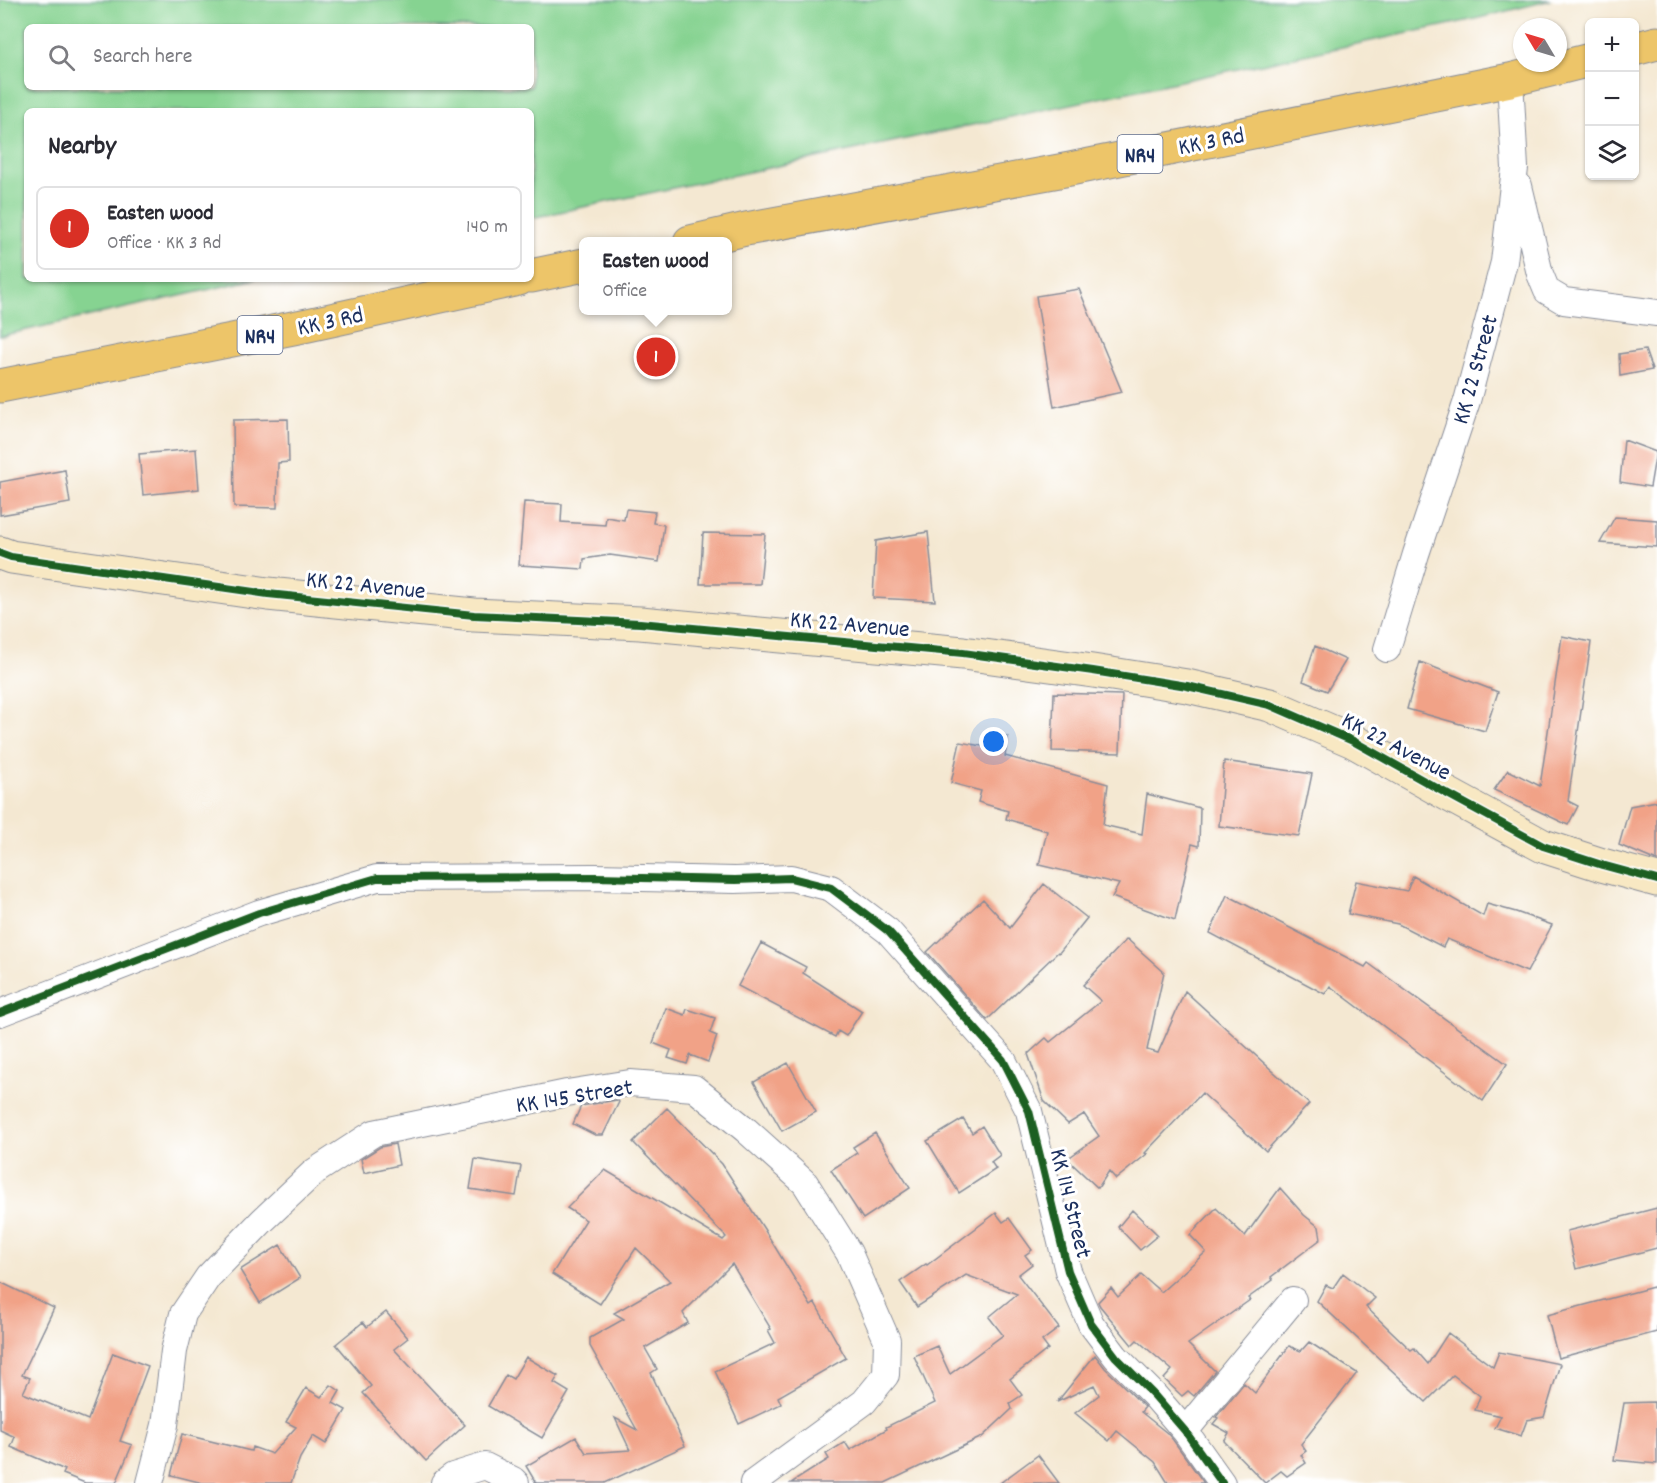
<!DOCTYPE html>
<html lang="en">
<head>
<meta charset="utf-8">
<style>
	:root { --surface:#fff; --page:#f7f7f7; --text:#2b2b33; --muted:#7c7c81; --line:#e1e1e2; --accent:#d93025 }
	body { margin:0; font-family:Dekko,sans-serif; background:var(--page); color:var(--text) }
	.controls { position:absolute; right:18px; top:18px; display:grid; overflow:hidden; border-radius:9px; box-shadow:0 2px 4px #0004 }
	.controls button { width:54px; height:54px; display:grid; place-items:center; padding:0; border:0; border-bottom:2px solid var(--line); background:var(--surface); color:var(--text); font:30px sans-serif }
	.compass { position:absolute; left:1513px; top:18px; width:54px; height:54px; border-radius:50%; background:var(--surface); box-shadow:0 2px 4px #0004; rotate:308deg }
	.you { position:absolute; left:994px; top:742px; width:21px; height:21px; margin:-15px; border:4px solid #fff; border-radius:50%; background:#1a73e8; box-shadow:0 0 0 9px #1a73e833 }
	.badge { display:grid; place-items:center; width:39px; height:39px; border-radius:50%; background:var(--accent); color:#fff; font-size:20px; font-weight:700 }
	.pin { position:absolute; translate:-50% -50%; border:3px solid #fff; box-shadow:0 2px 6px #0006 }
	.popup { position:absolute; left:579px; top:237px; width:153px; height:78px; box-sizing:border-box; display:grid; place-content:center; border-radius:9px; background:var(--surface); filter:drop-shadow(0 2px 4px #0005); font-size:20px; white-space:nowrap; color:var(--muted) }
	.popup b { font-size:22px; color:var(--text) }
	.popup::after { content:''; position:absolute; left:50%; top:100%; margin-left:-12px; border:12px solid transparent; border-top-color:var(--surface) }
	.list { margin:0; padding:0; list-style:none }
	h2 { display:flex; justify-content:space-between; align-items:center; height:78px; margin:0; padding:0 24px; font-size:26px }
	h2 small { font-size:20px; font-weight:400; color:var(--muted) }
	.list li { display:grid; grid-template-columns:39px 1fr auto; gap:18px; align-items:center; box-sizing:border-box; height:84px; margin:0 12px 12px; padding:0 12px; border:2px solid var(--line); border-radius:9px }
	.list b { display:block; font-size:22px; white-space:nowrap }
	.list p { margin:0; font-size:20px; white-space:nowrap; color:var(--muted) }
	.list em { font-size:20px; font-style:normal; color:var(--muted) }
	.icon { flex:none; width:33px; height:33px; fill:none; stroke:currentColor; stroke-width:2; stroke-linecap:round; stroke-linejoin:round }
	.map { position:relative; flex:none; width:1657px; height:1483px; overflow:hidden }
	.search { position:absolute; background:var(--surface); box-shadow:0 2px 4px #0004; left:24px; top:24px; width:510px; height:66px; display:flex; align-items:center; gap:15px; box-sizing:border-box; padding:0 21px; border-radius:9px; color:var(--muted); font-size:22px }
	.panel { position:absolute; background:var(--surface); box-shadow:0 2px 4px #0004; left:24px; top:108px; width:510px; height:174px; border-radius:9px }
	.map>svg:first-child { display:block }
	.green { fill:#86d391; stroke:#508178; stroke-width:1.5; fill-rule:evenodd }
	.building { fill:#f1a287 }
	.lines { fill:none; stroke-linecap:round; stroke-linejoin:round }
	.street-casing { stroke:#888c98; stroke-width:28 }
	.secondary-casing { stroke:#888c98; stroke-width:35 }
	.highway-casing { stroke:#888c98; stroke-width:35 }
	.street { stroke:#fff; stroke-width:26 }
	.secondary { stroke:#f8e8c3; stroke-width:33 }
	.highway { stroke:#edc569; stroke-width:33 }
	.cycleway-casing { stroke:#fff; stroke-width:11 }
	.cycleway { stroke:#1b5e20; stroke-width:8 }
	.labels { text-anchor:middle; stroke-width:6; stroke-linejoin:round; paint-order:stroke }
	.shield { fill:#fff; stroke:#5f6d8e; stroke-width:1.5 }
	.shield-label { font-size:22px; font-weight:bold; fill:#1b2f5e }
	.street-label { font-size:24px; fill:#1b2f5e; stroke:#fff }
</style>
</head>
<body>
<div class="map">
<svg width="1657" height="1483" viewBox="0 0 1657 1483">
	<rect width="100%" height="100%" fill="#fff"/>
	<filter id="ink" filterUnits="userSpaceOnUse"><feTurbulence type="fractalNoise" baseFrequency=".0167" numOctaves="2"/><feDisplacementMap in="SourceGraphic" scale="12" xChannelSelector="R" yChannelSelector="G"/><feConvolveMatrix kernelMatrix="1 2 1 2 8 2 1 2 1" color-interpolation-filters="sRGB"/></filter>
	<filter id="wash" filterUnits="userSpaceOnUse"><feTurbulence type="fractalNoise" baseFrequency=".008" numOctaves="4" result="noise"/><feDisplacementMap in="SourceGraphic" scale="24" xChannelSelector="R" yChannelSelector="G"/><feGaussianBlur stdDeviation="1.35" result="paint"/><feColorMatrix in="noise" values="0 0 0 0 0 0 0 0 0 0 0 0 0 0 0 0 0 1.4 0 .05"/><feComposite in="paint" operator="in"/></filter>
	<g filter="url(#wash)">
		<rect width="100%" height="100%" fill="#f4e8d2"/>
		<path class="green" d="M0 0H1551L1475 19 531 218V111H27V279H256L0 336ZM27 27H531V87H27Z"/>
		<g id="blocks">
			<path class="building" d="M1079 289 1122 392 1054 407 1036 296Z
				M1645 350 1652 370 1620 376 1619 354Z
				M288 419 289 462 278 463 277 508 234 507 233 420Z
				M1624 440 1656 452 1650 487 1620 482Z
				M196 449 199 489 143 495 139 454Z
				M65 470 70 503 0 515V482Z
				M524 502 562 504 561 522 605 525 606 517 624 520 626 509 655 512 653 523 664 525 659 562 610 555 584 559 583 569 519 565Z
				M1615 517 1657 520V547L1600 543Z
				M928 532 935 601 873 598 876 541Z
				M703 533 765 534 760 584H700Z
				M1562 636 1591 642 1568 801 1578 806 1568 825 1494 790 1508 770 1540 786Z
				M1315 646 1346 660 1327 691 1303 681Z
				M1420 662 1498 692 1485 731 1407 709Z
				M1054 693 1122 695 1120 753 1052 751Z
				M990 733 1008 737 1005 756 1108 784 1103 825 1142 834 1147 794 1200 808 1199 846 1192 844 1175 920 1112 897 1119 884 1039 865 1047 831 1006 819 1008 811 978 802 981 791 951 783 960 742 987 747Z
				M1224 761 1312 774 1299 836 1219 826Z
				M1657 801V861L1619 845 1630 806Z
				M1413 876 1483 916 1487 904 1516 912 1552 925 1527 972 1447 939 1443 947 1398 924 1348 914 1356 881 1407 891Z
				M1044 884 1087 918 1059 953 1058 952 987 1020 927 952 983 899 1010 928Z
				M1227 895 1365 967 1368 963 1507 1064 1483 1101 1330 986 1325 994 1210 933Z
				M1127 939 1164 972 1147 1050 1158 1053 1185 991 1309 1104 1266 1151 1202 1093 1145 1153 1147 1154 1116 1179 1109 1171 1098 1188 1067 1159 1099 1136 1084 1114 1068 1124 1044 1101 1028 1054 1046 1038 1050 1042 1101 1001 1083 985Z
				M761 943 806 967 803 973 862 1011 846 1036 838 1031 835 1037 738 986Z
				M666 1008 685 1015 687 1009 715 1018 710 1033 717 1036 708 1062 690 1055 687 1064 668 1058 671 1050 653 1043Z
				M788 1063 816 1112 782 1131 754 1082Z
				M617 1100 619 1102 603 1135H595L573 1124 581 1106Z
				M667 1108 722 1164 764 1229 811 1306 815 1303 846 1358 778 1397 781 1404 739 1424 715 1371 775 1343 768 1330 771 1329 732 1264 683 1313 688 1323 645 1348 657 1369 651 1373 685 1446 605 1483H536L526 1466 576 1437 586 1453 630 1450 615 1418 637 1430 590 1346V1338L624 1319 614 1313 670 1281 636 1248 600 1304 552 1274 586 1220 567 1208 605 1170 723 1240 726 1237 633 1142Z
				M963 1119 972 1133 982 1126 1000 1155 991 1162 996 1169 959 1193 927 1141Z
				M875 1133 910 1188 863 1219 831 1170 857 1153 853 1147Z
				M395 1144 399 1165 364 1173 361 1159 380 1147Z
				M475 1159 521 1166 516 1196 470 1189Z
				M1280 1188 1304 1215 1319 1227 1321 1239 1271 1277 1273 1280 1248 1298 1250 1300 1188 1344 1215 1371 1194 1396 1188 1391 1182 1396 1164 1379 1172 1370 1137 1340 1132 1345 1100 1306 1098 1302 1111 1288 1118 1297 1141 1275 1161 1292 1206 1252 1190 1235 1216 1208 1245 1236Z
				M1657 1208V1248L1576 1269 1567 1231Z
				M1132 1210 1158 1235 1140 1250 1118 1227Z
				M996 1213 1003 1222 1009 1218 1032 1250 1025 1255 1032 1264 1018 1275 1059 1328 1042 1341 1048 1349 1010 1379 1022 1395 1010 1403 1012 1409 982 1437 885 1483H791L829 1459 826 1454 845 1442 850 1450 887 1429 886 1427 935 1403 914 1356 937 1346 950 1374 1003 1335 989 1317 1017 1294 966 1275 917 1307 900 1282 926 1264 927 1265Z
				M280 1245 300 1278 260 1303 240 1270Z
				M1343 1273 1375 1298 1366 1307 1411 1350 1414 1348 1428 1364 1448 1333 1493 1367 1499 1352 1560 1364 1544 1417 1527 1420 1521 1436 1495 1428 1501 1416 1475 1410 1480 1396 1453 1375 1426 1402 1317 1301 1326 1285 1333 1288Z
				M0 1282 54 1308 22 1375 30 1378 23 1393 88 1420 113 1353 148 1366 120 1441 132 1445 116 1483H85L63 1474 65 1470 11 1447 15 1437 0 1430Z
				M1657 1286V1332L1558 1358 1547 1315Z
				M386 1312 408 1338 394 1349 465 1425 426 1461 363 1393 371 1386 336 1344 363 1322 367 1327Z
				M1309 1342 1357 1373 1301 1444 1306 1451 1301 1455 1306 1463 1287 1476 1281 1471 1265 1483 1224 1441 1229 1433 1213 1424 1218 1418 1216 1417 1244 1383 1255 1393 1289 1346 1301 1351Z
				M1095 1355 1105 1368 1145 1407 1141 1412 1167 1433 1173 1440 1204 1483H1168L1155 1462 1117 1431 1109 1441 1075 1413 1099 1395 1094 1385 1057 1402Z
				M526 1357 558 1376 554 1383 569 1392 542 1438 488 1406 506 1375 513 1379Z
				M331 1385 340 1391 333 1403 346 1410 326 1444 313 1436 300 1458 291 1483H203L171 1475 182 1434 251 1451 252 1447 272 1454 296 1427 286 1422 306 1388 321 1397Z
				M1654 1402V1408H1657V1464L1614 1460 1624 1403Z
				M1038 1455 1059 1483H1000Z"/>
		</g>
	</g>
	<g filter="url(#ink)">
		<use href="#blocks" fill-opacity="0" stroke="#888c98" stroke-width="1.5"/>
		<g class="lines">
			<g class="street-casing">
				<path id="street" d="M1519 186 1540 274 1547 291 1564 301 1657 313
					M1387 649 1416 554 1467 401 1504 262 1515 168 1510 80
					M0 1013 259 913 377 878 595 877 735 880 791 878 831 888 888 931 1003 1060 1029 1111 1068 1271 1091 1324 1116 1357 1154 1395 1185 1431 1222 1483
					M1185 1431 1293 1300
					M150 1483 165 1425 174 1351 183 1314 208 1277 262 1221 314 1172 374 1133 567 1093 630 1083 694 1088 746 1130 805 1183 849 1253 887 1340 886 1375 864 1402 753 1483
					M444 1483 453 1476 485 1466 513 1480 516 1483"/>
			</g>
			<g class="secondary-casing">
				<path id="secondary" d="M0 553 11 557 268 594 474 615 640 623 963 653 1093 671 1187 686 1270 705 1353 741 1442 791 1543 846 1602 865 1657 880"/>
			</g>
			<g class="highway-casing">
				<path id="highway" d="M1634 49 1657 43
					M690 242 746 229 1070 169 1510 80 1590 60
					M531 276 584 265
					M0 386 308 325 519 279"/>
			</g>
			<use href="#street" class="street"/>
			<use href="#secondary" class="secondary"/>
			<use href="#highway" class="highway"/>
			<g class="cycleway-casing">
				<path id="cycleway" d="M0 553 11 557 268 594 474 615 640 623 963 653 1093 671 1187 686 1270 705 1353 741 1442 791 1543 846 1602 865 1657 880
					M0 1013 259 913 377 878 595 877 735 880 791 878 831 888 888 931 1003 1060 1029 1111 1068 1271 1091 1324 1116 1357 1154 1395 1185 1431 1222 1483"/>
			</g>
			<use href="#cycleway" class="cycleway"/>
		</g>
	</g>
	<g class="labels">
		<g class="shield">
			<rect x="1117.5" y="135" width="45" height="38" rx="4.5"/>
			<rect x="237.5" y="316" width="45" height="38" rx="4.5"/>
		</g>
		<g class="shield-label">
			<text x="1140" y="162">NR4</text>
			<text x="260" y="343">NR4</text>
		</g>
		<g class="street-label">
			<text transform="translate(1211 140) rotate(-11)" y="8">KK 3 Rd</text>
			<text transform="translate(330 320) rotate(-12)" y="8">KK 3 Rd</text>
			<text transform="translate(1474 369) rotate(-74)" y="8">KK 22 Street</text>
			<text transform="translate(366 584) rotate(6)" y="8">KK 22 Avenue</text>
			<text transform="translate(850 623) rotate(5)" y="8">KK 22 Avenue</text>
			<text transform="translate(1397 745) rotate(28)" y="8">KK 22 Avenue</text>
			<text transform="translate(574 1095) rotate(-9)" y="8">KK 145 Street</text>
			<text transform="translate(1072 1203) rotate(76)" y="8">KK 114 Street</text>
		</g>
	</g>
</svg>
<div class="controls">
<button>+</button>
<button>−</button>
<button><svg class="icon" aria-label="layers" viewBox="0 0 24 24"><path d="M12 4l9 5-9 5-9-5zM3 14l9 5 9-5"/></svg></button>
</div>
<svg class="compass" viewBox="-18 -18 36 36"><path d="M0-13l5 13h-10z" fill="#e53935"/><path d="M0 13l5-13h-10z" fill="#7c7c81"/></svg>
<div class="you"></div>
<div class="pin badge" style="left:656px;top:357px">1</div>
<div class="popup"><b>Easten wood</b>Office</div>
<div class="search"><svg class="icon" aria-label="search" viewBox="0 0 24 24"><circle cx="10" cy="10" r="6"/><path d="M15 15l6 6"/></svg>Search here</div>
<section class="panel">
<h2>Nearby<small></small></h2>
<ul class="list">
<li><span class="badge">1</span><div><b>Easten wood</b><p>Office · KK 3 Rd</p></div><em>140 m</em></li>
</ul>
</section>
</div>
</body>
</html>
